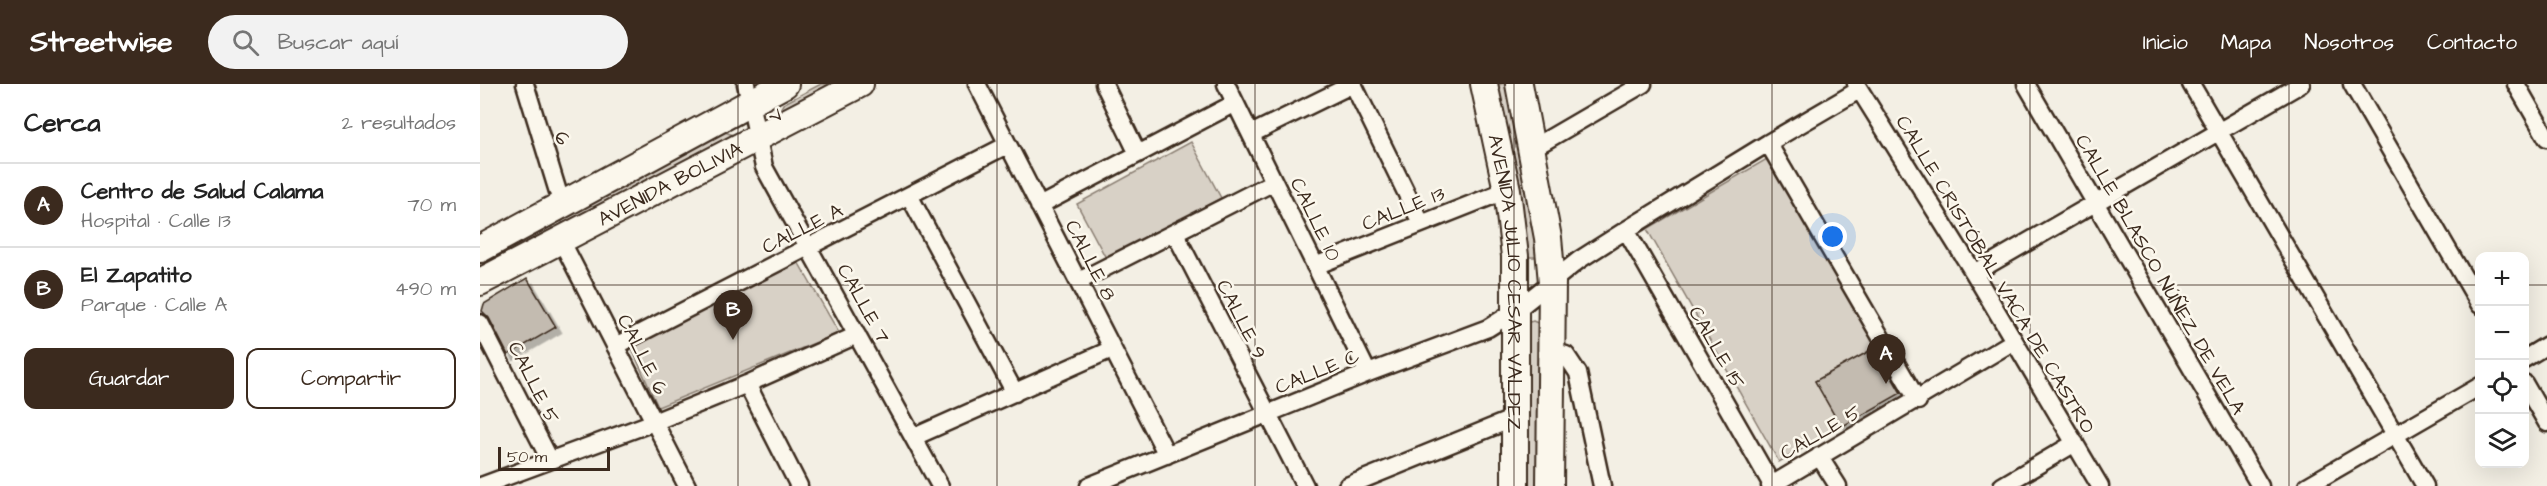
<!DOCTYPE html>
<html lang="es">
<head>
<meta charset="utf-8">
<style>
	:root { --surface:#fff; --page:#f2f2f2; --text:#222; --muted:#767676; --line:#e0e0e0; --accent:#3b2a1e }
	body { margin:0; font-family:"Architects Daughter",sans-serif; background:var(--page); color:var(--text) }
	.controls { position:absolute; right:18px; bottom:18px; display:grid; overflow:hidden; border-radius:12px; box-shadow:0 6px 24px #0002 }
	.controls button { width:54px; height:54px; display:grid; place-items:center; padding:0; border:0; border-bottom:2px solid var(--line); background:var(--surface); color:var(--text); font:30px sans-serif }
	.scale { position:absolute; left:18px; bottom:15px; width:112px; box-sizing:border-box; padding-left:6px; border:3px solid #3b2a1e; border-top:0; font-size:16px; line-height:21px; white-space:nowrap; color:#3b2a1e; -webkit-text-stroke:4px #fbf7ec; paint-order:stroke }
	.you { position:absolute; left:1353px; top:153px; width:21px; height:21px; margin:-15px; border:4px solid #fff; border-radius:50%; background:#1a73e8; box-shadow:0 0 0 9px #1a73e833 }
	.badge { display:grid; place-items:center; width:39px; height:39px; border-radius:50%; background:var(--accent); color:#fff; font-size:20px; font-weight:700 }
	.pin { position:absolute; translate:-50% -50px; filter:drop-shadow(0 2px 3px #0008) }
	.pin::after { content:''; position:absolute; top:32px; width:21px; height:18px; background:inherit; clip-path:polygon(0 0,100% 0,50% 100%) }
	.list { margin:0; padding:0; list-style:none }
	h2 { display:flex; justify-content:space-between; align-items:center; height:78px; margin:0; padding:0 24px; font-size:26px }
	h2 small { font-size:20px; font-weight:400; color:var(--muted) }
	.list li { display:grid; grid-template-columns:39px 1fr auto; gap:18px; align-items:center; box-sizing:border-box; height:84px; padding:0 24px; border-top:2px solid var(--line) }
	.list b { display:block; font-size:22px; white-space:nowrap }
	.list p { margin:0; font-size:20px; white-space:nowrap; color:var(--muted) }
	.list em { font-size:20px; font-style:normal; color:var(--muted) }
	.actions { display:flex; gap:12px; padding:18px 24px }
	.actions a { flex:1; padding:14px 0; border:2px solid var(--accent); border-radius:12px; text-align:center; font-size:21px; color:var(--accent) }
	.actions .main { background:var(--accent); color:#fff }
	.icon { flex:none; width:33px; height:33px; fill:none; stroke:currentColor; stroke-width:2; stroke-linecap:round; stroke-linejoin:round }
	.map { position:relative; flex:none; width:2067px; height:402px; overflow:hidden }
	header { display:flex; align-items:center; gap:36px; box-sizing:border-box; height:84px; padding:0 30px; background:var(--accent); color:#fff }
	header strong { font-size:28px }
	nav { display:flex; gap:33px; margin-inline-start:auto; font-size:21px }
	.search { width:420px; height:54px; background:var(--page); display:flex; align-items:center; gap:15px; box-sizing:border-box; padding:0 21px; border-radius:33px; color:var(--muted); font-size:22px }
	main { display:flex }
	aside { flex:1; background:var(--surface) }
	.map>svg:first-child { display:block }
	.green { fill:#d8d1c6; stroke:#8a7e72; stroke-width:1.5 }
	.building { fill:#c3bbb0; stroke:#3b2a1e; stroke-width:1.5; filter:url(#shadow) }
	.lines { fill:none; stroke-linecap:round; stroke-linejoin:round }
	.street-casing { stroke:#3b2a1e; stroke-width:21 }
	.primary-casing { stroke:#3b2a1e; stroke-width:30 }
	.street { stroke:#fbf7ec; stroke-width:16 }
	.primary { stroke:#fbf7ec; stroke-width:26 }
	.grid { fill:none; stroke:#3b2a1e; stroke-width:1.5; stroke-opacity:0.55 }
	.labels { text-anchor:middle; stroke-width:5; stroke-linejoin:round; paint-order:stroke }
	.street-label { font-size:20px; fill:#3b2a1e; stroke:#fbf7ec }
</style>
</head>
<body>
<header>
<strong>Streetwise</strong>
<div class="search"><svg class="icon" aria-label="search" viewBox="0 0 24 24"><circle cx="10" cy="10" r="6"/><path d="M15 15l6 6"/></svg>Buscar aquí</div>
<nav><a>Inicio</a><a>Mapa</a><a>Nosotros</a><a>Contacto</a></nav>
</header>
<main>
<aside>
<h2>Cerca<small>2 resultados</small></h2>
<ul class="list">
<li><span class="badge">A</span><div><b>Centro de Salud Calama</b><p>Hospital · Calle 13</p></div><em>70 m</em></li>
<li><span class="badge">B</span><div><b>El Zapatito</b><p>Parque · Calle A</p></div><em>490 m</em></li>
</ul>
<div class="actions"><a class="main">Guardar</a><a>Compartir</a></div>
</aside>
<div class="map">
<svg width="2067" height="402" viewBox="0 0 2067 402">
	<defs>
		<filter id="shadow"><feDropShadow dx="5.5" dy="5.5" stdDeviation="0" flood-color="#0004"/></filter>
	</defs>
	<rect width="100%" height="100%" fill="#f3efe4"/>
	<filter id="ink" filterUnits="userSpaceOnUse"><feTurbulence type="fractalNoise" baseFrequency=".0167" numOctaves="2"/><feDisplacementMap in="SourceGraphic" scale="12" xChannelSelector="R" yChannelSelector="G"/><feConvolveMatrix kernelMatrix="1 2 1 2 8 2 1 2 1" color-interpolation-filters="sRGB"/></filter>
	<g filter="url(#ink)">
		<path class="green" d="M341 0H362L307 29 299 28 303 20Z
			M1012 0H1033L1059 169 1056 173H1048L1043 169Z
			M245 48 253 51 249 58 85 141 82 139V132Z
			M711 58 741 114 627 176 597 120Z
			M1292 72 1400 261 1335 297 1361 343 1299 378 1167 145Z
			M71 141 72 144 69 149 0 184V174Z
			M317 176 359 249 178 323 151 263Z
			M1053 237 1060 240 1062 402H1045L1046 239Z"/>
		<path class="building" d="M47 194 76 243 28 271 9 234 2 227 4 220Z
			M1395 264 1421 309 1361 343 1335 297Z"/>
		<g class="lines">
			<g class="street-casing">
				<path id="street" d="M45 0 82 121
					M266 0 284 83 460 402
					M497 0 687 371
					M624 0 658 70
					M746 0 888 289
					M873 0 941 139
					M1376 0 1494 189 1620 402
					M1546 0 1780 402
					M1711 0 1945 402
					M1872 0 2000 221
					M2036 0 2067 54
					M771 50 873 0
					M1288 59 1438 317
					M1053 64 1163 0
					M430 113 535 309
					M559 122 755 19
					M1146 146 1292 401
					M695 149 825 402
					M81 156 207 402
					M835 182 1027 106
					M1494 189 1821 0
					M599 197 794 98
					M0 239 70 376
					M135 262 527 61
					M1072 267 1086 271 1098 289 1122 402
					M2044 275 2067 261
					M2044 299 2067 339
					M267 300 319 402
					M434 353 632 265
					M1339 372 1358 402
					M1 402 174 338 267 300 377 251
					M609 402 888 289 1008 244 1035 227 1099 176 1146 146 1288 59 1379 6
					M867 402 1037 333
					M1290 402 1534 257
					M1522 402 1595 359
					M1827 402 2000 302"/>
			</g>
			<g class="primary-casing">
				<g id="primary">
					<path id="s1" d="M1004 0 1027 106 1035 172V402"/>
					<path d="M1039 0 1068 154 1072 198 1070 402"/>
					<path d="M0 165 305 0"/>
					<path id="s2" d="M0 198 380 0"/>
				</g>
			</g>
			<use href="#street" class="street"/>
			<use href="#primary" class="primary"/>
		</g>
	</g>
	<path class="grid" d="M258 0V402M517 0V402M775 0V402M1034 0V402M1292 0V402M1550 0V402M1809 0V402M0 201H2000M2044 201H2067"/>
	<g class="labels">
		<g class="street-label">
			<text transform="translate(296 31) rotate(79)" y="7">7</text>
			<text transform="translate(83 54) rotate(73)" y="7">6</text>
			<text dy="7" stroke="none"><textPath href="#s2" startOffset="214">AVENIDA BOLIVIA</textPath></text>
			<text transform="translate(923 124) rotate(-22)" y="7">CALLE 13</text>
			<text transform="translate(836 135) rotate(64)" y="7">CALLE 10</text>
			<text transform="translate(322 144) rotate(-27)" y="7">CALLE A</text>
			<text transform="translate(611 176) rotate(63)" y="7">CALLE 8</text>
			<text transform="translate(1516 190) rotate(59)" y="7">CALLE CRISTÓBAL VACA DE CASTRO</text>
			<text transform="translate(1681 190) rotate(60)" y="7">CALLE BLASCO NÚÑEZ DE VELA</text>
			<text dy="7" stroke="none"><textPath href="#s1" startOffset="202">AVENIDA JULIO CESAR VALDEZ</textPath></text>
			<text transform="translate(384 219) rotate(61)" y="7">CALLE 7</text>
			<text transform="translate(762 235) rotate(63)" y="7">CALLE 9</text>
			<text transform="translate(1237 263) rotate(60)" y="7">CALLE 15</text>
			<text transform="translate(163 270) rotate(63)" y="7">CALLE 6</text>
			<text transform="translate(837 287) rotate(-22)" y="7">CALLE C</text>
			<text transform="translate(54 298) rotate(63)" y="7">CALLE 5</text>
			<text transform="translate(1340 348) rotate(-30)" y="7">CALLE 5</text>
		</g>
	</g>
</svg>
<div class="controls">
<button>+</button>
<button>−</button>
<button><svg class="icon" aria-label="locate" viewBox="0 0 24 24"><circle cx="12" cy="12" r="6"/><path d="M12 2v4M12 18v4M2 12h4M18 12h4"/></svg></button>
<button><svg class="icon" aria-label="layers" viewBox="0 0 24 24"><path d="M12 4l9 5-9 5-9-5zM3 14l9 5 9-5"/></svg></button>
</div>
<div class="scale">50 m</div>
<div class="you"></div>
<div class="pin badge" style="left:1406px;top:300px">A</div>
<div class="pin badge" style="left:253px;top:256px">B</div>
</div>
</main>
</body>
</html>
